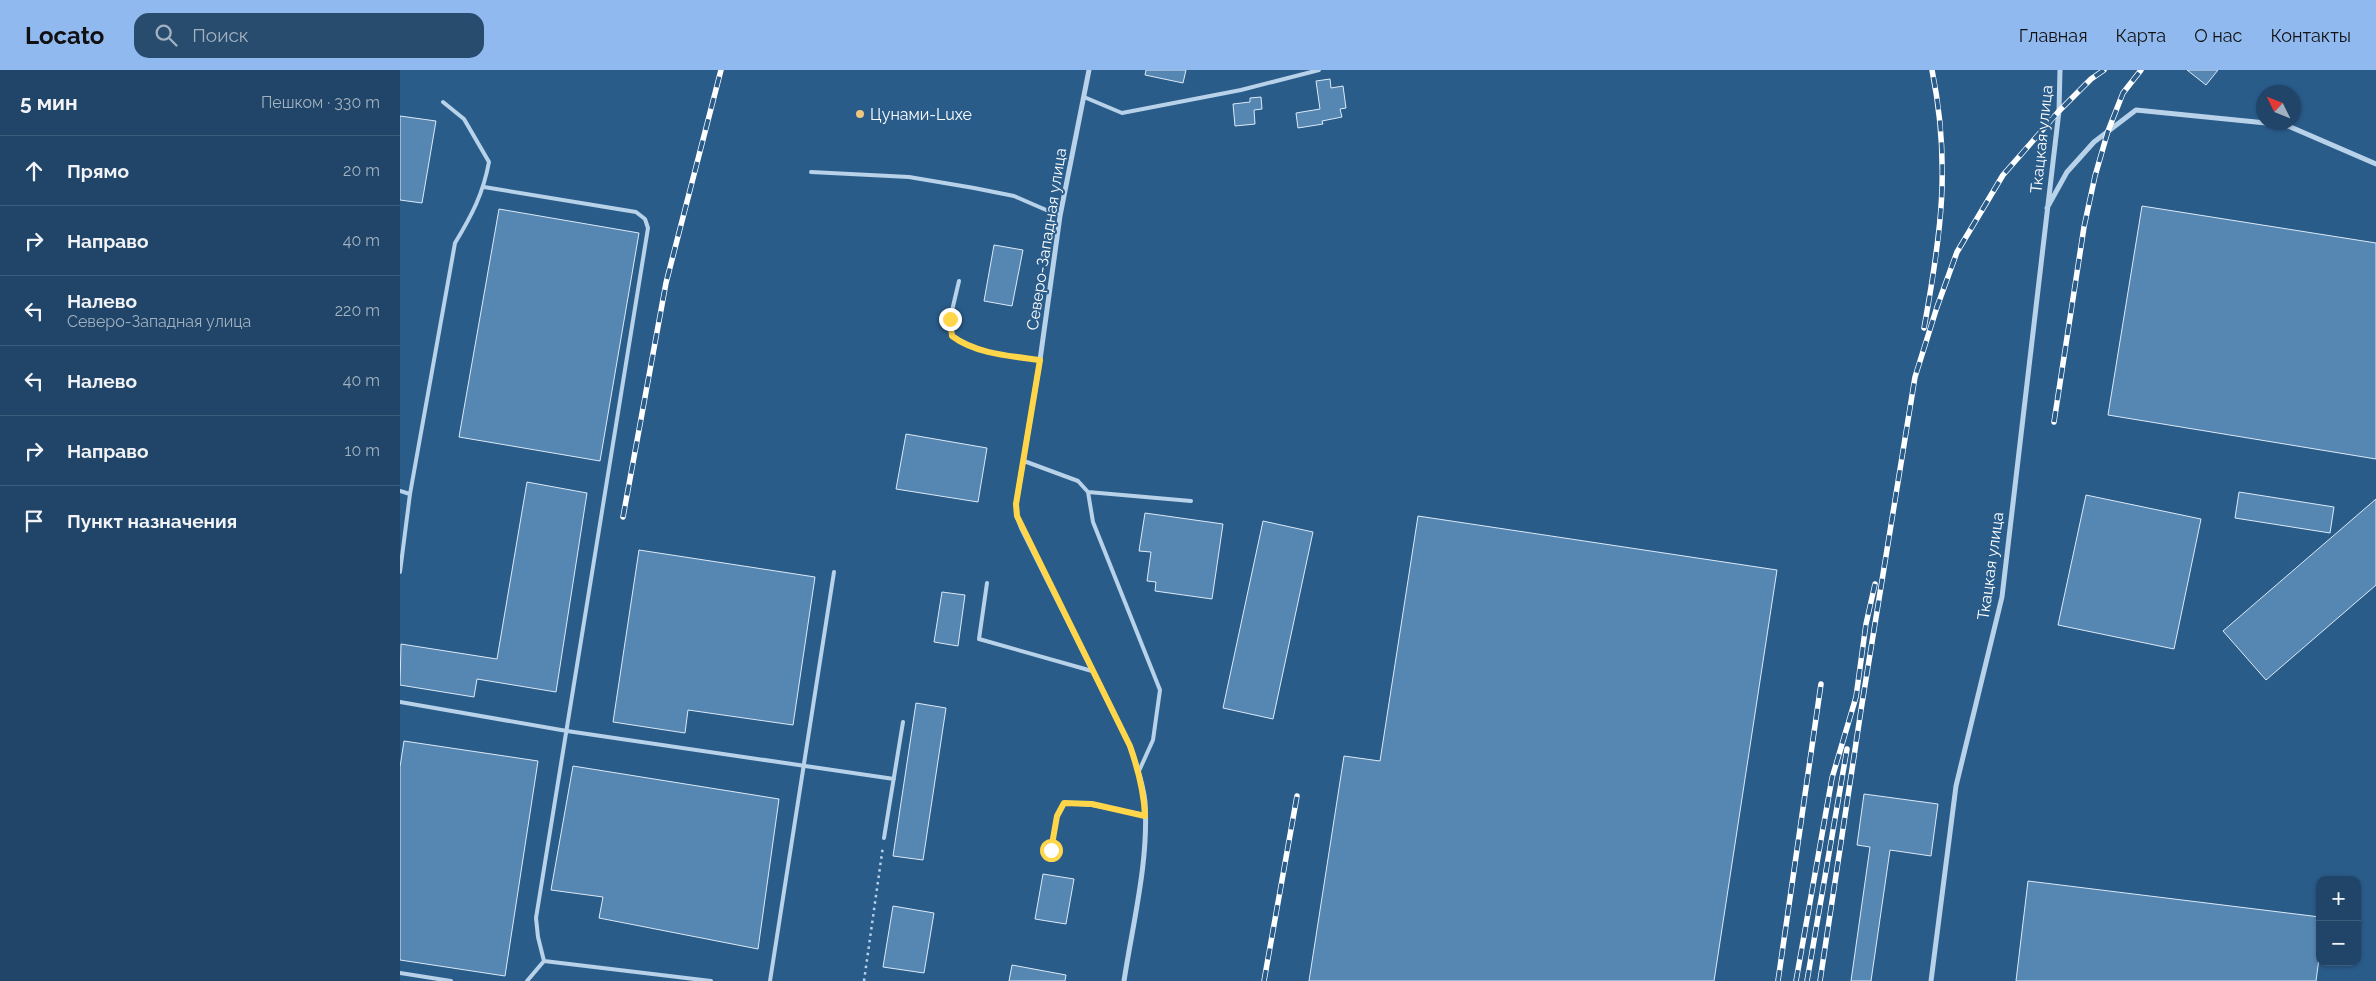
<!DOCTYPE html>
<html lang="ru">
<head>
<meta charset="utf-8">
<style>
	:root { --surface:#204568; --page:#284c6e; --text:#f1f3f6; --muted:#a2b1c0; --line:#3d5d7c; --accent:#90b9f0 }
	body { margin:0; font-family:Raleway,sans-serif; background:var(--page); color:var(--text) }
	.controls { position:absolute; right:15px; bottom:15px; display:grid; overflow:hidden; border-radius:10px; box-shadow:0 1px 4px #0004 }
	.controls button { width:45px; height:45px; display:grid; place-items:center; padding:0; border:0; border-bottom:1px solid var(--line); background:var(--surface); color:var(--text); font:25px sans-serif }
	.compass { position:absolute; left:1856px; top:15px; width:45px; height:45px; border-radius:50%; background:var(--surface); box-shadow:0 1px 4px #0004; rotate:313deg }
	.stop { position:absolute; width:15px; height:15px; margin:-11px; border:4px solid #ffd54a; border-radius:50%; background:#fff }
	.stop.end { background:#ffd54a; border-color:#fff; box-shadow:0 1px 5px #0008 }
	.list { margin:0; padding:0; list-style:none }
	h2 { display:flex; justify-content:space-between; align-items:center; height:65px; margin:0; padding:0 20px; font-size:21px }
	h2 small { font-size:16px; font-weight:400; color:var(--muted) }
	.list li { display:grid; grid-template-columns:32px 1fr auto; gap:15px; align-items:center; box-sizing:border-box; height:70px; padding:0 20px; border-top:1px solid var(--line) }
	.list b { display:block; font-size:19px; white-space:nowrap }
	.list p { margin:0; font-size:16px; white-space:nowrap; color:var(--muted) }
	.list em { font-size:16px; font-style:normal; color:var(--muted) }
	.icon { flex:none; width:28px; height:28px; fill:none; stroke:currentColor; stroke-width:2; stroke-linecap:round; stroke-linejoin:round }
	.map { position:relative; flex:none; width:1976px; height:911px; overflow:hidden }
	header { display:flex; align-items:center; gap:30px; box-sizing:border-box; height:70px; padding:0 25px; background:var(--accent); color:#111 }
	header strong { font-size:24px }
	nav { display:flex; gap:28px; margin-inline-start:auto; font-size:18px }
	.search { width:350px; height:45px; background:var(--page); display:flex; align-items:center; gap:12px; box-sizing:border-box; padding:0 18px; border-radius:15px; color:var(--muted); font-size:19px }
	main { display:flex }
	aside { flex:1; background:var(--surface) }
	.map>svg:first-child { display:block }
	.building { fill:#5687b2; stroke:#dceaf7 }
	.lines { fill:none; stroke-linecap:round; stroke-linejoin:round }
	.path { stroke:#b8d2e9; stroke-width:2.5; stroke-dasharray:2.5 4; stroke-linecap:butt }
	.service { stroke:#b8d2e9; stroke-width:4 }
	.minor { stroke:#b8d2e9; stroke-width:5 }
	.rail-casing { stroke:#fff; stroke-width:5.5 }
	.rail { stroke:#2a5c8a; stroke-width:4; stroke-dasharray:11; stroke-linecap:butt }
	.route { stroke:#ffd54a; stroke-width:6 }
	.poi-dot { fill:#efc680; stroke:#2a5c8a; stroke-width:2 }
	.labels { text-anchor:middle; stroke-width:4; stroke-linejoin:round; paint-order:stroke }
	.poi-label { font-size:16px; fill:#fff; stroke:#2a5c8a; text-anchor:start }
	.street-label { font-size:16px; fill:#fff; stroke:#2a5c8a }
</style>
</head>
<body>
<header>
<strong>Locato</strong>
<div class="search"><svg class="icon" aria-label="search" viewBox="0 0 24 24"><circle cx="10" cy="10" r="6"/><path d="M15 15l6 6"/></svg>Поиск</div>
<nav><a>Главная</a><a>Карта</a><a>О нас</a><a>Контакты</a></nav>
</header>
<main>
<aside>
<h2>5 мин<small>Пешком · 330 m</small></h2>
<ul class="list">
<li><svg class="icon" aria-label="ahead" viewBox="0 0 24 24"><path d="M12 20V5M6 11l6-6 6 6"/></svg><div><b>Прямо</b></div><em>20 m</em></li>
<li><svg class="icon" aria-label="right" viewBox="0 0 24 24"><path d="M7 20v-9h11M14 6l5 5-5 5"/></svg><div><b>Направо</b></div><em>40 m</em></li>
<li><svg class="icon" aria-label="left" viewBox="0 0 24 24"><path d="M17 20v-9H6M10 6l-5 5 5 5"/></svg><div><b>Налево</b><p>Северо-Западная улица</p></div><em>220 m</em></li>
<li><svg class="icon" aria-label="left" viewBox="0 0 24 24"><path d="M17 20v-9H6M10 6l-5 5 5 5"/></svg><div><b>Налево</b></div><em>40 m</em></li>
<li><svg class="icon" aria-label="right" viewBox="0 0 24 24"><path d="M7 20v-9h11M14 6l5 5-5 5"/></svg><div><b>Направо</b></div><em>10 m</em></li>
<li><svg class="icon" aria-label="arrive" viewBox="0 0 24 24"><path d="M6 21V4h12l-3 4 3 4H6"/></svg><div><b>Пункт назначения</b></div></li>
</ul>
</aside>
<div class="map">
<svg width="1976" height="911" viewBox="0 0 1976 911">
	<rect width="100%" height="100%" fill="#2a5c8a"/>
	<path class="building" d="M746 0H786L783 13 745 5Z
		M1787 0H1818L1806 15Z
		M930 9 931 18 943 16 946 38 940 39 942 47 922 51 923 54 898 58 896 43 920 39 916 11Z
		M861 27 862 39 854 40 855 54 835 56 833 34 850 32V28Z
		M0 46 36 51 22 133 0 130Z
		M1742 136 1976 173V389L1708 345Z
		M99 139 239 163 200 391 59 367Z
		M594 175 623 180 612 236 584 231Z
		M506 364 587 378 578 432 496 419Z
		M127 412 187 423 156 622 77 609 74 627 0 615 1 574 97 589Z
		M1839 422 1934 437 1930 463 1835 448Z
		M1686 425 1801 449 1774 579 1658 555Z
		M1976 429V515L1866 610 1823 561Z
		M745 443 823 454 812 529 755 521 756 512 747 511 751 482 739 481Z
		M1018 446 1377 500 1314 911H909L944 686 980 691Z
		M863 451 913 462 873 649 823 638Z
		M239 480 415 507 393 655 288 640 285 663 213 652Z
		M542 522 565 525 558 576 534 572Z
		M516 633 546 638 523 790 493 786Z
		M4 671 138 691 105 906 0 890V697Z
		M173 696 379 729 358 879 199 848 203 827 151 820Z
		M1464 724 1538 734 1531 786 1490 780 1471 911H1451L1470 777 1457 775Z
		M643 804 674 809 666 854 635 849Z
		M1628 811 1920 847V881L1916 911H1616Z
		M493 836 534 843 524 903 483 897Z
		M612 895 666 905 665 911H609Z"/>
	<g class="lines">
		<path class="path" d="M464 911 483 776"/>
		<path class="service" d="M684 27 722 43 841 20 919 0
			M411 102 509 107 574 118 614 126 660 146
			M84 117 236 142 245 149 248 158 136 848 138 867 144 891
			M559 211 550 249 552 266C576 284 611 286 640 290
			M624 391 678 411 688 422 693 452 760 620 753 670 739 701
			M0 421 10 424
			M688 422 791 431
			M0 502 10 424 55 173C72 145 83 124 89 92L64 49 43 32
			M587 513 579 569 692 601
			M0 632 167 661 494 709
			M484 768 503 652
			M651 780 657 746 664 733 692 735 745 745
			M0 903 51 911
			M127 911 144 891 311 911
			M370 911 434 502"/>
		<path class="minor" d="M689 0 660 146 640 290 616 434 617 446 622 459 730 676C736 694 743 712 745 732 749 791 733 852 724 911
			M1647 138 1667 102 1694 72 1736 40 1886 55 1976 94
			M1531 911 1556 716 1602 527 1659 41 1660 0"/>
		<g class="rail-casing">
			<path id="rail" d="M1524 258C1541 165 1551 94 1532 0
				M1654 352 1684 157 1695 106 1708 61 1723 23 1741 0
				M223 447 266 213 321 0
				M864 911 897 726
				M1378 911 1421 614
				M1396 911 1432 708 1456 627 1466 554 1475 514
				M1407 911 1447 679
				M1420 911 1461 640 1515 307 1537 237 1557 182 1603 105 1659 41 1691 9 1704 0"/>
		</g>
		<use href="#rail" class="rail"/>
	</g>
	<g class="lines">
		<path class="route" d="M550 249 552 266C576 284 611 286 640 290L616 434 617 446 730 676C738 699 744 721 745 746L692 734 664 733 657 746 651 780"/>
	</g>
	<circle class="poi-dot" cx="460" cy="44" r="5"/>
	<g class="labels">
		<g class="poi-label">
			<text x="470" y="50">Цунами-Luxe</text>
		</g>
		<g class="street-label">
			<text transform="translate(1641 69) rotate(-84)" y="6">Ткацкая улица</text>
			<text transform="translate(646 169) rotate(-81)" y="6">Северо-Западная улица</text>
			<text transform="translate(1590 496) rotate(-82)" y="6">Ткацкая улица</text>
		</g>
	</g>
</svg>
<div class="controls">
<button>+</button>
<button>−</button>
</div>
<svg class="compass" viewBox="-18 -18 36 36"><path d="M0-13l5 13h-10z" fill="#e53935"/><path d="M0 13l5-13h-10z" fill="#a2b1c0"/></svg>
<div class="stop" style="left:651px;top:780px"></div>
<div class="stop end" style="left:550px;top:249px"></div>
</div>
</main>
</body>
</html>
